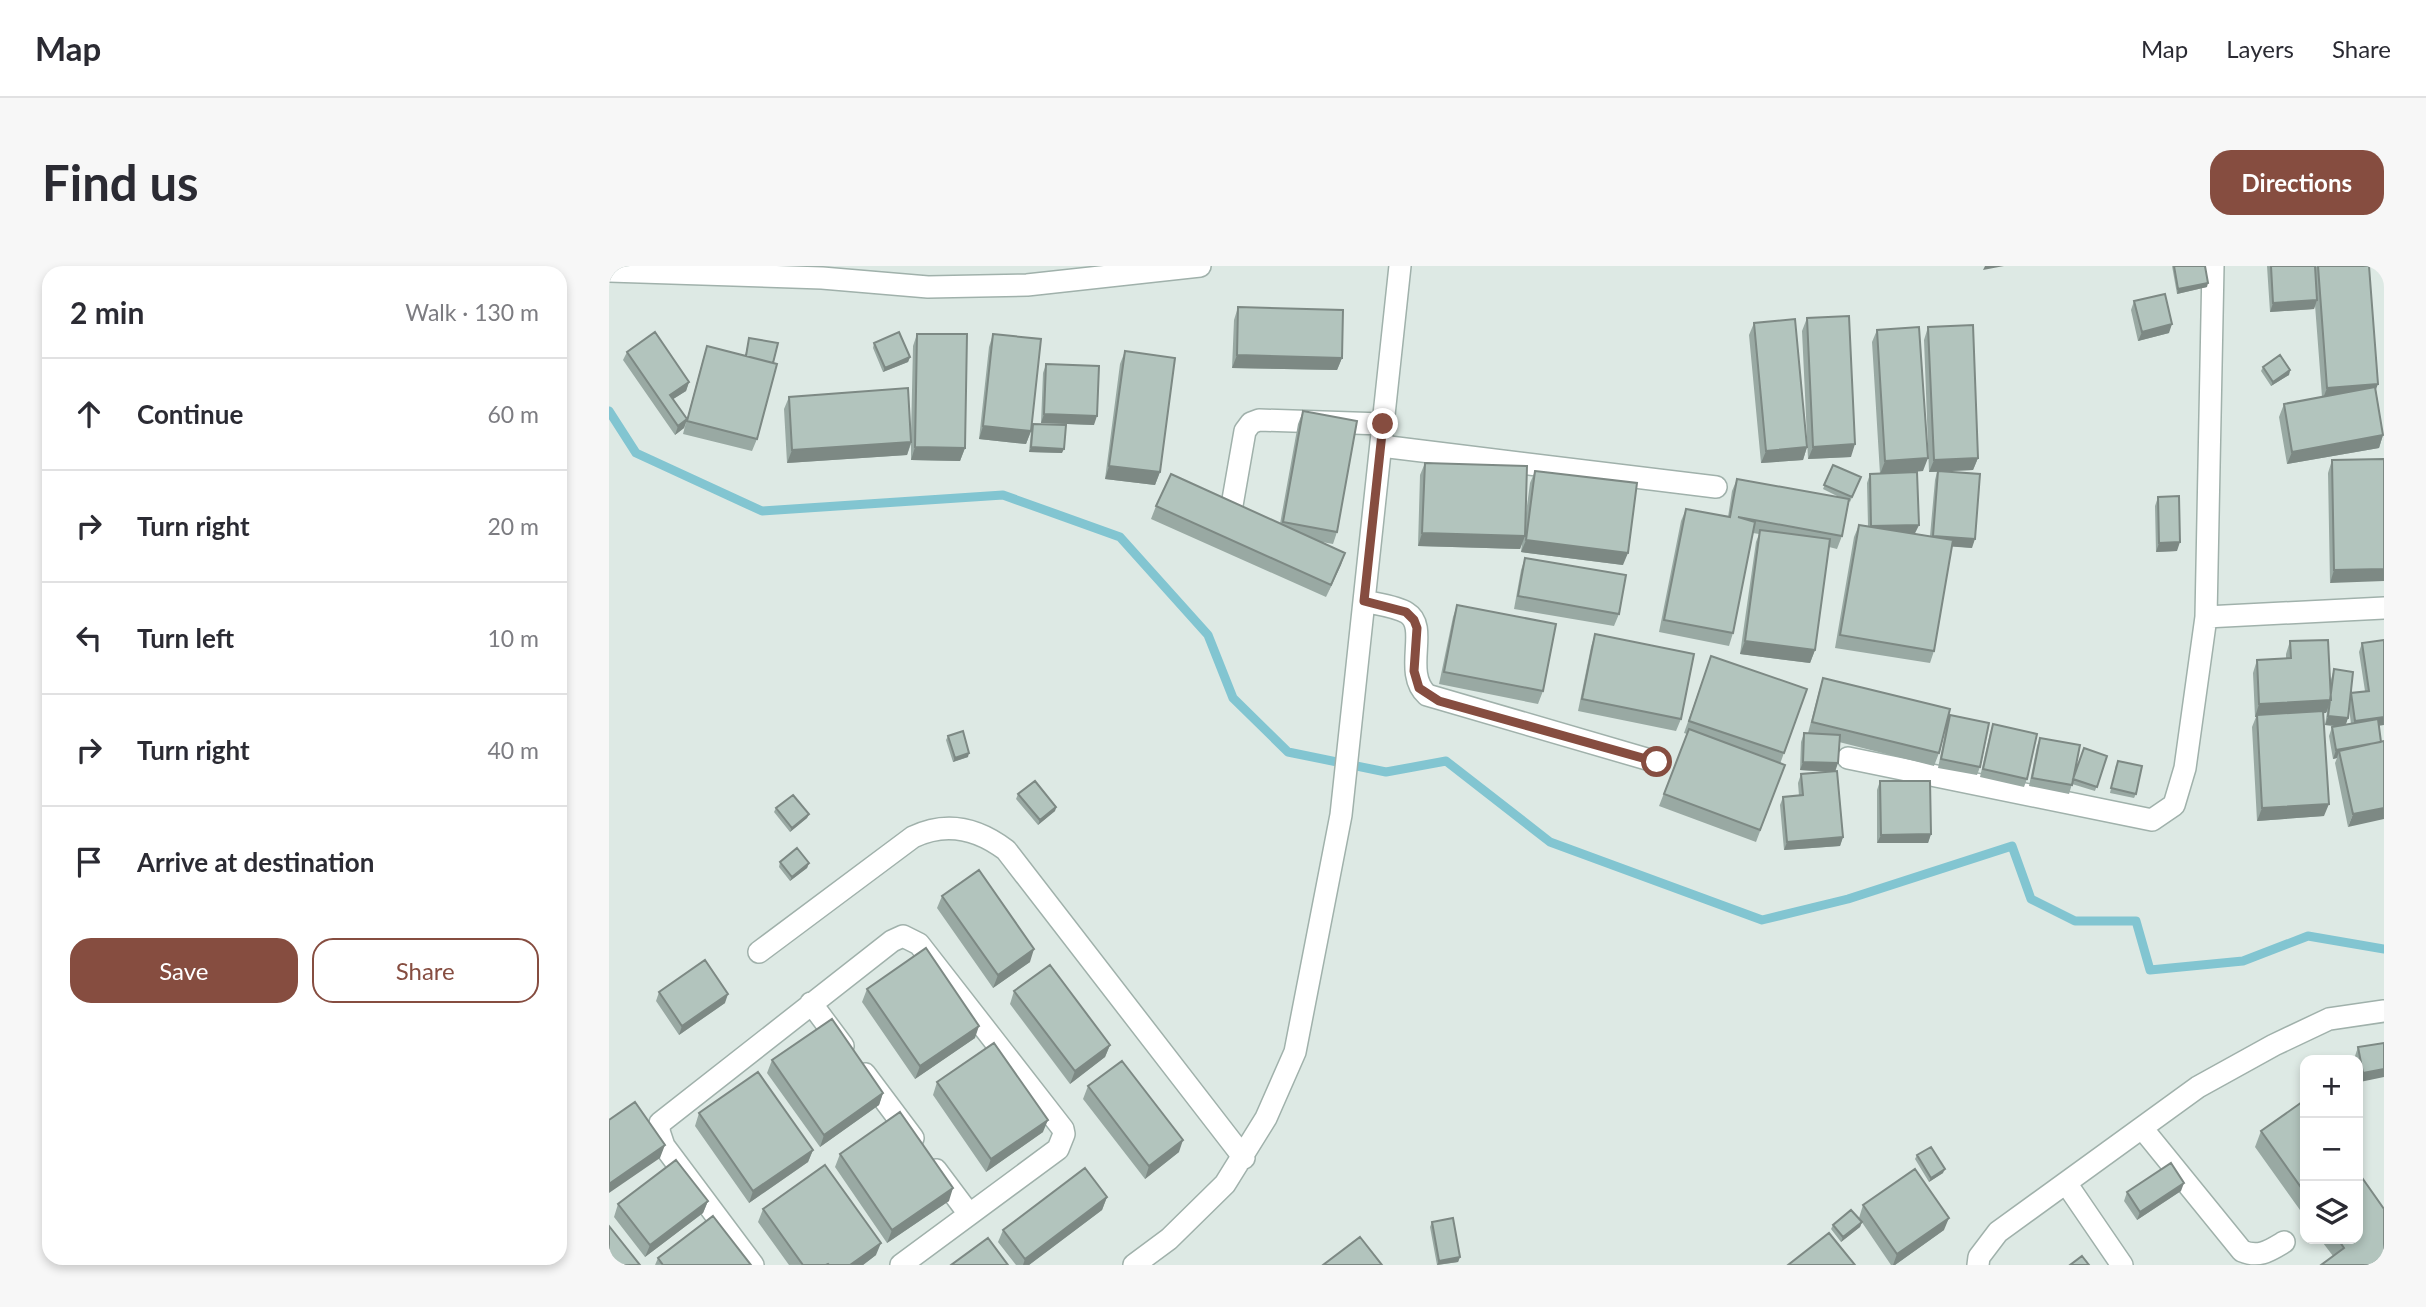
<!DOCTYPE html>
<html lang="en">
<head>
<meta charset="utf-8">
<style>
	:root { --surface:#fff; --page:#f7f7f7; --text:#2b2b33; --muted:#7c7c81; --line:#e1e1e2; --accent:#864d40 }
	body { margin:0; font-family:Lato,sans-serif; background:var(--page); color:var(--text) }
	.controls { position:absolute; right:21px; bottom:21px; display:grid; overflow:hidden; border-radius:14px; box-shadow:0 4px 10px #0003 }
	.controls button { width:63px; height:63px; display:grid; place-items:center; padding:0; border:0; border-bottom:2px solid var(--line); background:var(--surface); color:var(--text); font:35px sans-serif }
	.stop { position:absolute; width:21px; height:21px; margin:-16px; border:5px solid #864d40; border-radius:50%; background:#fff }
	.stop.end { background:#864d40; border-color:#fff; box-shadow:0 2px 7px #0008 }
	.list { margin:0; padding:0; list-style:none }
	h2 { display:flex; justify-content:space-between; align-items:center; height:91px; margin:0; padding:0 28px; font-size:30px }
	h2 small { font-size:23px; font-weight:400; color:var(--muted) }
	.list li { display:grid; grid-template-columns:46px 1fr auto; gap:21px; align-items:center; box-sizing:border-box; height:112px; padding:0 28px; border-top:2px solid var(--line) }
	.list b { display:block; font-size:26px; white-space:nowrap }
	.list em { font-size:23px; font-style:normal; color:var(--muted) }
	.actions { display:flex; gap:14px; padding:21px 28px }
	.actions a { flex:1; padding:16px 0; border:2px solid var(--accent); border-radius:21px; text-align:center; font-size:24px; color:var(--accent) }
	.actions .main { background:var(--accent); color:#fff }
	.icon { flex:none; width:38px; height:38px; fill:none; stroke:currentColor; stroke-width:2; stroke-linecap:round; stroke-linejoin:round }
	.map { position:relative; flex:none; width:1775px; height:999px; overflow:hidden; border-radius:21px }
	header { display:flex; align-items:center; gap:42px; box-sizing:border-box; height:98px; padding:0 35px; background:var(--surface); border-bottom:2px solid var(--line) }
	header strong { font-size:33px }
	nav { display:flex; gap:38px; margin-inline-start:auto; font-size:24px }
	.intro { display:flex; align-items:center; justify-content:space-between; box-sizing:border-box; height:168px; padding:0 42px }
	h1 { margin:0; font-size:49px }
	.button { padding:18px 32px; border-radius:21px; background:var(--accent); color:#fff; font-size:24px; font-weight:700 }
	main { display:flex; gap:42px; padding:0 42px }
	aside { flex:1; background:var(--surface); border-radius:21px; box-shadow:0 4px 10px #0003 }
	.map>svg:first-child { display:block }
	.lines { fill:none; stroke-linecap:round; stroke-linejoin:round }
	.stream { stroke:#82c5d1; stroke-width:9 }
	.minor-casing { stroke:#a0b1ab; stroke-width:24 }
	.minor { stroke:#fff; stroke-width:21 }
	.wall { fill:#99a9a3; fill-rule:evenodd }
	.shaded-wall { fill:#7d8984 }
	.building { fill:#b2c4bd; stroke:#7d8984; stroke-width:2 }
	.route { stroke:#864d40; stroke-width:9 }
</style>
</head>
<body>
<header>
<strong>Map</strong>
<nav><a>Map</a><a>Layers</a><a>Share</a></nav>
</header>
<div class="intro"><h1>Find us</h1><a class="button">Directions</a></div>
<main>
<aside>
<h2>2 min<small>Walk · 130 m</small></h2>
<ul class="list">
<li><svg class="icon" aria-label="ahead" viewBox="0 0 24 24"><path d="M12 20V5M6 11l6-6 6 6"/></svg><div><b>Continue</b></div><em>60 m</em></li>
<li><svg class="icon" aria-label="right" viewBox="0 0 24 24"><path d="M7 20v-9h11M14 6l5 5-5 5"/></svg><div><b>Turn right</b></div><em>20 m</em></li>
<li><svg class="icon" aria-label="left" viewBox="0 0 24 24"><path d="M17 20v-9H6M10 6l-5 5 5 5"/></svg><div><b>Turn left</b></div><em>10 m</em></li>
<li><svg class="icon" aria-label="right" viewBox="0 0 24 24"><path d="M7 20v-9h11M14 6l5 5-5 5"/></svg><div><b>Turn right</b></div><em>40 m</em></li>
<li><svg class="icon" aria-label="arrive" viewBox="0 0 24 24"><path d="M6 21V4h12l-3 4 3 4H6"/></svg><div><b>Arrive at destination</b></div></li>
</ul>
<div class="actions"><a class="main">Save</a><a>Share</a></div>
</aside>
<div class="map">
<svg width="1775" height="999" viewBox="0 0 1775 999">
	<rect width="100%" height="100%" fill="#dde9e4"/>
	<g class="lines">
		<path class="stream" d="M0 145 27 187 153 245 394 229 511 271 599 369 624 432 679 486 777 506 837 495 941 576 1153 654 1239 633 1403 580 1422 633 1466 655H1527L1541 704 1634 695 1699 670 1775 683"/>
		<g class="minor-casing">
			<path id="minor" d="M0 5 213 12 319 21 418 19 591 0
				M772 180 1107 221
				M622 245 636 165 642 157 650 154 774 158
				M755 335C767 338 787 340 798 347 821 361 793 406 818 429L1048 496
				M1597 351 1775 342
				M1239 492 1543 554 1565 539 1576 502 1597 351 1604 0
				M150 686 304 571C337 555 368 562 397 584L635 892
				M202 737 234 780
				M256 808 304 872
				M1533 862 1633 985C1650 992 1660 985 1675 976
				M327 904 360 948
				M1457 917 1513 999
				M144 999 55 880 50 865 51 857 283 675 294 670 310 678 454 863 455 868 449 883 292 999
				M525 999 560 973 616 918 657 852 686 786 732 549 791 0
				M1369 999 1370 991 1389 966 1589 821 1665 779 1720 753 1775 745"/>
		</g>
		<use href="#minor" class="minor"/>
	</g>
	<path class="wall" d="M1563 0H1596L1598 21 1568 28Z
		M1658 0H1760L1767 124 1774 169 1770 182 1678 198 1670 151 1675 138 1713 131 1706 39 1705 43 1661 46Z
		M1525 35 1560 67 1529 75 1522 44Z
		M629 41 733 92 728 104 623 102 625 54Z
		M1198 52 1242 191 1199 193 1193 65Z
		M1145 57 1198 181 1194 194 1152 197 1140 69Z
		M1319 61 1369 192 1364 204 1337 205 1363 282 1343 280 1325 385 1321 397 1226 382 1245 271 1250 259 1259 260 1258 217 1261 208H1271L1263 76 1268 64 1314 205 1275 208 1310 259 1306 267H1302L1321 270 1326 214 1328 206H1320L1315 74Z
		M308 68 356 182 351 195 302 194V178L298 189 178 197 175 143 180 131 302 169 304 80Z
		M384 68 422 162 424 158 453 187 420 186 422 165 417 178 370 173 380 81Z
		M140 72 148 173 143 185 74 168 77 156 75 162 66 169 14 94 18 86 80 116 77 125 64 133 78 153 94 93 98 80 136 90Z
		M265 77 301 91 299 96 274 106 264 82Z
		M516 85 551 206 546 219 496 213 511 98Z
		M437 98 485 159 432 157 434 107Z
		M1654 101 1681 104 1680 109 1662 120 1652 105Z
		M694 145 728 266 724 278 713 276 736 287 717 331 542 253 547 240 671 258 689 158Z
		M1775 193 1721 317 1719 207 1723 194Z
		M816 197 916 255 921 217 926 205 1014 299 912 286 913 277 911 283 809 280 811 209Z
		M1224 199 1252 211 1241 236 1240 235 1233 270 1228 283 1220 281 1206 384 1201 397 1131 388 1147 276 1150 268 1144 267 1124 367 1120 380 1050 366 1072 255 1077 243 1119 251 1123 225 1128 213 1232 232 1214 223Z
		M1549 231 1568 285 1547 286 1546 240Z
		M916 292 1010 348 1005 360 905 343 912 304Z
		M848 339 934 425 929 438 830 418 844 351Z
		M986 368 1072 453 1067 465 969 445 982 381Z
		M1681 375 1721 417 1725 403 1741 430 1742 427 1756 425 1750 386 1753 377 1772 476 1739 561 1726 497 1728 492 1724 493 1720 470 1723 461 1728 460 1716 459 1718 446 1714 447 1715 550 1648 555 1643 461 1647 451H1646L1644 407 1648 394 1677 393V388ZM1740 442 1742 458 1736 459 1739 452Z
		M1102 390 1198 423 1171 498 1176 499 1147 576 1050 540 1078 468 1075 467Z
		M1214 412 1330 487 1325 500 1230 476 1226 506 1234 571 1231 580 1175 584 1171 539 1174 531 1190 530 1189 517 1192 508 1223 506 1191 504 1192 476 1195 467H1199L1210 425Z
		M1341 449 1371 501 1368 509 1329 502 1338 457Z
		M1384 458 1418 513 1415 521 1371 511 1381 467Z
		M339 470 359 491 344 496 337 474Z
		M1431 472 1464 514 1498 490 1486 525 1463 518 1460 528 1420 520 1428 480Z
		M1507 499 1527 528 1525 532 1501 527Z
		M1271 515 1322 568 1319 577H1268V524Z
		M409 528 447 541 446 545 429 559 407 533Z
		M167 542 200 548 198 552 181 566 165 546Z
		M171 596 200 597 198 602 181 615 170 601Z
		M333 630 421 696 384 722 328 642Z
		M258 723 366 772 306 813 253 736Z
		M405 725 501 779 496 791 461 818 401 738Z
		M50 726 116 737 70 769 47 735Z
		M1775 777 1751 816 1749 804V794H1747L1746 790 1749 781Z
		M163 794 274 827 270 839 211 881 158 807Z
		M328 816 434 866 377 906 324 829Z
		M479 820 570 886 536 913 474 833Z
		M1696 834V951L1646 881 1652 865Z
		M90 847 204 884 199 896 140 937 86 860Z
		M231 888 340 935 278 977 226 901Z
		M1308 889 1334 907 1320 916 1306 893Z
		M1572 925 1528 954 1515 935 1518 926Z
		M498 931 493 944 420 999H407L389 976 394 964Z
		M99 935 94 947 36 991 5 951 9 938Z
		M1254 939 1335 964 1286 999H1282L1250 952Z
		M154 943 267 989 254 999H180L149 956Z
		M823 956 851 991 849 996 828 999 821 961Z
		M1253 956 1251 961 1232 976 1222 963 1224 959Z
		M1711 973H1749L1775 999 1724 990Z
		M49 992 142 999H46Z"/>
	<path class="shaded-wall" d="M1376 0H1395L1374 4Z
		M1599 17 1598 21 1568 28 1569 23Z
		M1708 34 1705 43 1661 46 1664 37Z
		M1563 58 1560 67 1529 75 1533 66Z
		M628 89 733 92 728 104 623 102Z
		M301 91 299 96 274 106 276 102Z
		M1681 104 1680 109 1662 120 1664 116Z
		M80 116 77 125 58 137 61 129Z
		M1769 118 1764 131 1713 135 1718 122Z
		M435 148 488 150 485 159 432 157Z
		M78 153 75 162 66 169 69 160Z
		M374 160 422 165 417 178 370 173Z
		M1774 169 1770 182 1678 198 1683 186Z
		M302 176 298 189 178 197 183 184Z
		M1246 178 1242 191 1199 193 1204 181Z
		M306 181 356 182 351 195 302 194Z
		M422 181 455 183 453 187 420 186Z
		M1198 181 1194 194 1152 197 1157 185Z
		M1319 192 1314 205 1271 208 1276 195Z
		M1369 192 1364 204 1320 206 1325 194Z
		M500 200 551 206 546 219 496 213Z
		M1310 259 1306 267 1259 269 1262 260Z
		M813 267 916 270 911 283 809 280Z
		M1324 270 1366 273 1363 282 1321 279Z
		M917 274 1019 287 1014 299 912 286Z
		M1571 276 1568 285 1547 286 1550 277Z
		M736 287 732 299 717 331 722 319Z
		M1775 303V315L1721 317 1725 304Z
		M1136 375 1206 384 1201 397 1131 388Z
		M1722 434 1717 447 1646 451 1650 438Z
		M1719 450 1739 452 1736 461 1716 459Z
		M1775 451V459L1743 464 1746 455Z
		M1772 476 1730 485 1728 492 1724 493 1727 484Z
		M360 487 359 491 344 496 346 492Z
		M1194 496 1229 497 1226 506 1191 504Z
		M1720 538 1715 550 1648 555 1653 542Z
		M447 541 446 545 429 559 431 554Z
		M1775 542V553L1739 561 1744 548Z
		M200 548 198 552 181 566 183 562Z
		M1322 568 1319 577H1268L1272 569Z
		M1234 571 1231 580 1175 584 1178 576Z
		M200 597 198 602 181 615 183 611Z
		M425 683 421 696 384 722 389 709Z
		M119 728 116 737 70 769 73 760Z
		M370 760 366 772 306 813 311 800Z
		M501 779 496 791 461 818 466 805Z
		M1775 803V811L1751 816 1754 807Z
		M274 827 270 839 211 881 215 869Z
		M439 854 434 866 377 906 382 893Z
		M574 874 570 886 536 913 540 900Z
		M56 879 51 892 0 927V918Z
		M204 884 199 896 140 937 144 925Z
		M1336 903 1334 907 1320 916 1322 912Z
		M1575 917 1572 925 1528 954 1531 946Z
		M344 922 340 935 278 977 283 964Z
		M498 931 493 944 420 999H414L416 993Z
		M99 935 94 947 36 991 41 979Z
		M1340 952 1335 964 1286 999H1284L1288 988Z
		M1253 956 1251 961 1232 976 1234 971Z
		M272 977 267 989 254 999H241Z
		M851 991 849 996 828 999 830 995Z"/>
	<path class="building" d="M1565 0H1596L1599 17 1569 23Z
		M1662 0H1706L1708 34 1664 37Z
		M1709 0H1760L1769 118 1718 122Z
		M1556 28 1563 58 1533 66 1525 35Z
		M629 41 734 44 733 92 628 89Z
		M1240 50 1246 178 1204 181 1198 52Z
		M1186 53 1198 181 1157 185 1145 57Z
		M1364 59 1369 192 1325 194 1319 61Z
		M1310 61 1319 192 1276 195 1268 64Z
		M46 66 80 116 61 129 78 153 69 160 18 86Z
		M290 66 301 91 276 102 265 77Z
		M308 68H358L356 182 306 181Z
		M384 68 432 73 422 165 374 160Z
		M140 72 169 77 164 97 137 90Z
		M98 80 168 98 148 173 78 155Z
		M516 85 566 92 551 206 500 200Z
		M1671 89 1681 104 1664 116 1654 101Z
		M437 98 490 100 488 150 435 148Z
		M1766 121 1774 169 1683 186 1675 138Z
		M299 122 302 176 183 184 180 131Z
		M694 145 748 155 728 266 674 256Z
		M424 158 457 159 455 183 422 181Z
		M1775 193V303L1725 304 1723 194Z
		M816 197 918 200 916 270 813 267Z
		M1224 199 1252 211 1243 231 1215 219Z
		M926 205 1028 217 1019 287 917 274Z
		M1329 205 1371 208 1366 273 1324 270Z
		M1308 206 1310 259 1262 260 1261 208Z
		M562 208 736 287 722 319 547 240Z
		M1128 213 1240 233 1233 270 1129 251 1146 256 1124 367 1055 354 1077 243 1121 251Z
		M1570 230 1571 276 1550 277 1549 231Z
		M1250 259 1344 274 1325 385 1231 369Z
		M1151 264 1221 273 1206 384 1136 375Z
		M916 292 1017 309 1010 348 909 330Z
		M848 339 947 358 934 425 835 406Z
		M986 368 1085 388 1072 453 973 433Z
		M1719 374 1722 434 1650 438 1648 394 1682 392 1681 375Z
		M1775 374V451L1746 455 1742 427 1760 425 1753 377Z
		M1102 390 1198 423 1175 487 1080 455Z
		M1725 403 1744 406 1739 452 1719 450Z
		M1214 412 1341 443 1330 487 1203 456Z
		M1714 445 1720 538 1653 542 1648 449Z
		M1341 449 1380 457 1371 501 1332 493Z
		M1769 453 1772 476 1727 484 1723 461Z
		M1384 458 1428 468 1418 513 1374 503Z
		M1080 463 1176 499 1151 564 1055 528Z
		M354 465 360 487 346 492 339 470Z
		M1195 467 1231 469 1229 497 1194 496Z
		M1431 472 1471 479 1463 519 1423 512Z
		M1775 475V542L1744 548 1730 485Z
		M1475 482 1498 490 1488 521 1464 513Z
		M1509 495 1533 500 1527 528 1502 522Z
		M1228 505 1234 571 1178 576 1174 531 1194 529 1192 508Z
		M426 515 447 541 431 554 409 528Z
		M1271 515H1321L1322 568 1272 569Z
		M184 529 200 548 183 562 167 542Z
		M188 582 200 597 183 611 171 596Z
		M370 604 425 683 389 709 333 630Z
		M317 682 370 760 311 800 258 723Z
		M96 694 119 728 73 760 50 726Z
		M441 699 501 779 466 805 405 725Z
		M223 753 274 827 215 869 163 794Z
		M385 777 439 854 382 893 328 816Z
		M1775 777V803L1754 807 1749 781Z
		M513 795 574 874 540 900 479 820Z
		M149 806 204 884 144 925 90 847Z
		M1696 834V927L1652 865Z
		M26 836 56 879 0 918V854Z
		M291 846 344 922 283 964 231 888Z
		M1322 881 1336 903 1322 912 1308 889Z
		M67 894 99 935 41 979 9 938Z
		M1562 897 1575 917 1531 946 1518 926Z
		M216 899 272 977 241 999H220L219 998 217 999H194L154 943Z
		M476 902 498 931 416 993 394 964Z
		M1306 903 1340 952 1288 988 1254 939Z
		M1749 906 1775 943V999H1712L1735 982 1729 973H1749Z
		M1242 944 1253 956 1234 971 1224 959Z
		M104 950 142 999H54L49 992Z
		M844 952 851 991 830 995 823 956Z
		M0 960 31 999H0Z
		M1220 967 1246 999H1179Z
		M751 971 773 999H714Z
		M379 972 399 999H342Z
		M1473 990 1480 999H1461Z"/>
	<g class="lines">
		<path class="route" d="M774 158 755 335 797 346 805 354 808 362 805 405 810 422 830 435 1048 496"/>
	</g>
</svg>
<div class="controls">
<button>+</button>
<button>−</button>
<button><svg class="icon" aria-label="layers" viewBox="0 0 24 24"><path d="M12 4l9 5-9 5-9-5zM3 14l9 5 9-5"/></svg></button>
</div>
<div class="stop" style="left:1048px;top:496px"></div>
<div class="stop end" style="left:774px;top:158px"></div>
</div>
</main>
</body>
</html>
